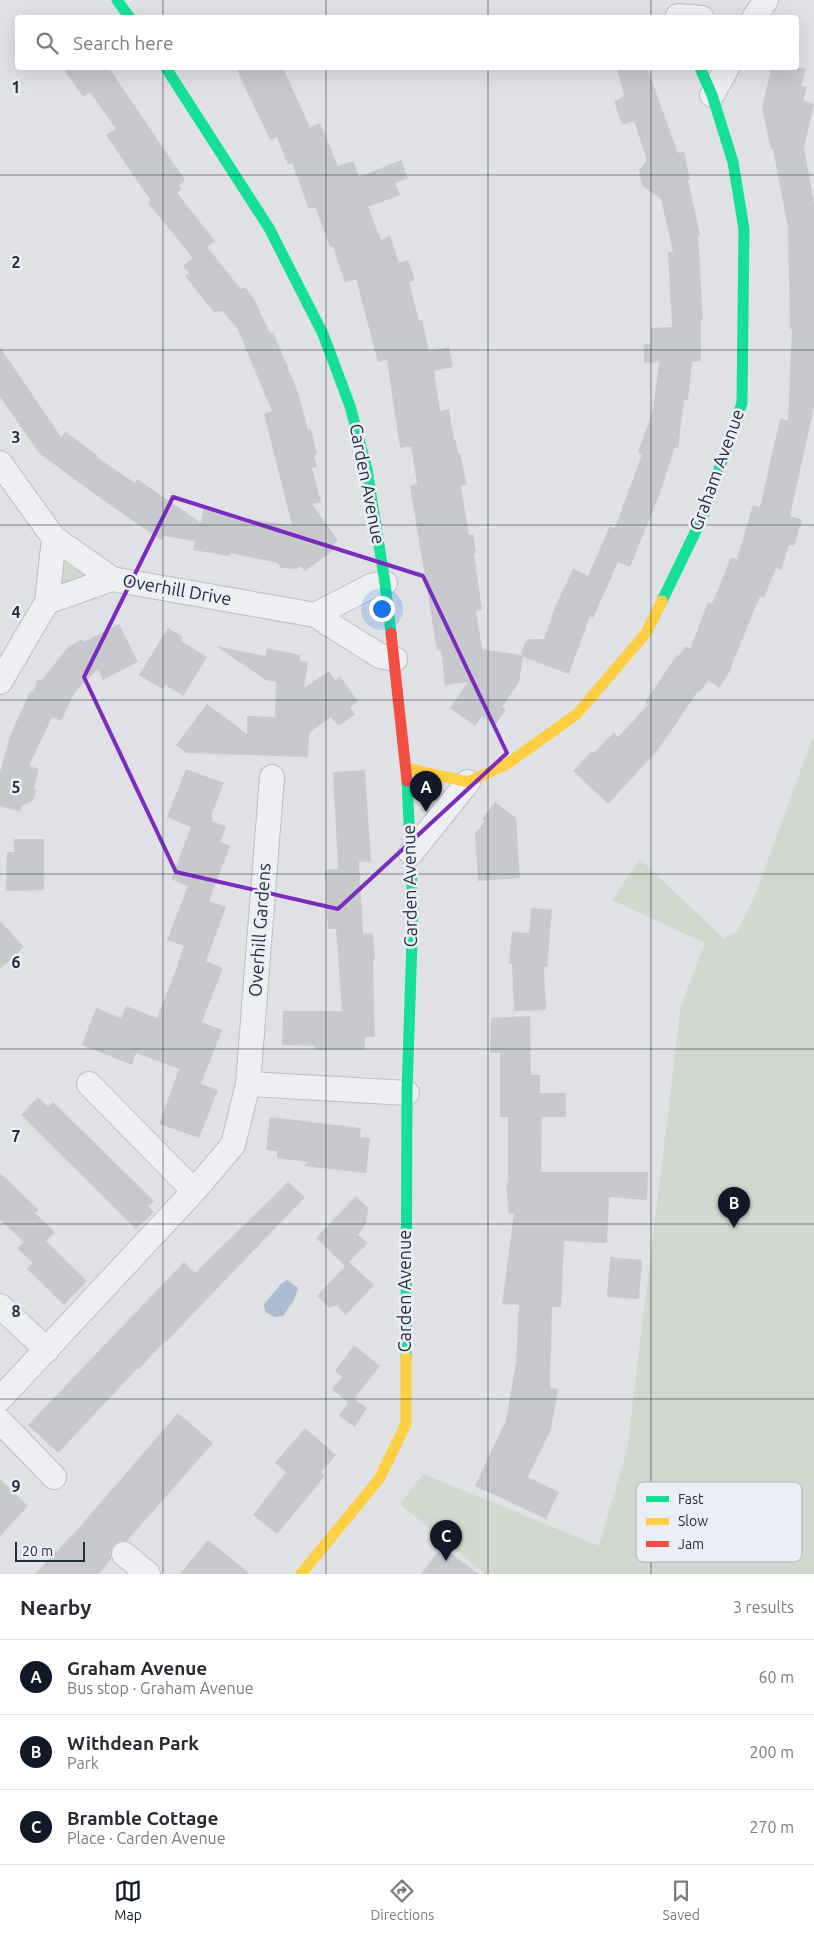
<!DOCTYPE html>
<html lang="en">
<head>
<meta charset="utf-8">
<style>
	:root { --surface:#fff; --page:#f2f2f3; --text:#2b2b33; --muted:#7c7c81; --line:#e1e1e2; --accent:#111827 }
	body { margin:0; font-family:Ubuntu,sans-serif; background:var(--page); color:var(--text) }
	.scale { position:absolute; left:15px; bottom:12px; width:70px; box-sizing:border-box; padding-left:5px; border:2px solid #252e3f; border-top:0; font-size:14px; line-height:18px; white-space:nowrap; color:#252e3f; -webkit-text-stroke:4px #ebeff5; paint-order:stroke }
	.you { position:absolute; left:381px; top:608px; width:18px; height:18px; margin:-12px; border:4px solid #fff; border-radius:50%; background:#1a73e8; box-shadow:0 0 0 8px #1a73e833 }
	.badge { display:grid; place-items:center; width:32px; height:32px; border-radius:50%; background:var(--accent); color:#fff; font-size:16px; font-weight:700 }
	.pin { position:absolute; translate:-50% -41px; filter:drop-shadow(0 1px 2px #0008) }
	.pin::after { content:''; position:absolute; top:26px; width:18px; height:15px; background:inherit; clip-path:polygon(0 0,100% 0,50% 100%) }
	.list { margin:0; padding:0; list-style:none }
	h2 { display:flex; justify-content:space-between; align-items:center; height:65px; margin:0; padding:0 20px; font-size:21px }
	h2 small { font-size:16px; font-weight:400; color:var(--muted) }
	.list li { display:grid; grid-template-columns:32px 1fr auto; gap:15px; align-items:center; box-sizing:border-box; height:75px; padding:0 20px; border-top:1px solid var(--line) }
	.list b { display:block; font-size:19px; white-space:nowrap }
	.list p { margin:0; font-size:16px; white-space:nowrap; color:var(--muted) }
	.list em { font-size:16px; font-style:normal; color:var(--muted) }
	.icon { flex:none; width:28px; height:28px; fill:none; stroke:currentColor; stroke-width:2; stroke-linecap:round; stroke-linejoin:round }
	.map { position:relative; flex:none; width:814px; height:1574px; overflow:hidden }
	.search { position:absolute; background:var(--surface); box-shadow:0 5px 20px #0002; left:15px; right:15px; top:15px; height:55px; display:flex; align-items:center; gap:12px; box-sizing:border-box; padding:0 18px; border-radius:5px; color:var(--muted); font-size:19px }
	.sheet { height:290px; background:var(--surface) }
	nav { display:flex; justify-content:space-around; align-items:center; box-sizing:border-box; height:70px; border-top:1px solid var(--line); background:var(--surface); font-size:14px; color:var(--muted) }
	nav a { display:grid; justify-items:center; gap:2px }
	nav .on { color:var(--accent) }
	.map>svg:first-child { display:block }
	.green { fill:#cfd9ce }
	.water { fill:#aabdd3 }
	.building { fill:#c7c9cd }
	.lines { fill:none; stroke-linecap:round; stroke-linejoin:round }
	.street-casing { stroke:#bdbfc3; stroke-width:26 }
	.street { stroke:#eeeff2; stroke-width:24 }
	.fast { stroke:#16e098; stroke-width:11 }
	.slow { stroke:#ffcf43; stroke-width:11 }
	.jam { stroke:#f24e42; stroke-width:11 }
	.marked { fill:none; stroke:#7b2cbf; stroke-width:4; stroke-linejoin:round }
	.grid { fill:none; stroke:#252e3f; stroke-width:1; stroke-opacity:0.55 }
	.labels { text-anchor:middle; stroke-width:5; stroke-linejoin:round; paint-order:stroke }
	.street-label { font-size:18px; fill:#252e3f; stroke:#ebeff5 }
	.key { fill:#ebeff5; stroke:#b0b5be; stroke-width:1 }
	.key-label { font-size:14px; fill:#252e3f }
	.grid-label { font-size:16px; text-anchor:middle; font-weight:bold; fill:#252e3f; stroke:#ebeff5; stroke-width:5; stroke-linejoin:round; paint-order:stroke }
</style>
</head>
<body>
<div class="map">
<svg width="814" height="1574" viewBox="0 0 814 1574">
	<rect width="100%" height="100%" fill="#dfe1e5"/>
	<path class="green" d="M61 559 84 575 59 588Z
		M814 734V1574H485L400 1504 423 1474 599 1546 627 1450 681 1006 705 943 612 900 640 859 723 938 737 932 754 898Z"/>
	<path class="water" d="M287 1280 298 1288 294 1300 283 1316 274 1317 265 1311 264 1304 281 1284Z"/>
	<path class="building" d="M63 68H109L185 180 179 185 182 189 177 193 215 241 207 247 241 289 245 287 254 299 270 333 273 332 298 392 308 430 311 429 317 454 314 455 317 467 312 468 321 502 312 504 338 541 330 547 333 551 305 571 301 566 296 569 281 568 278 563 230 553V556L193 550 195 541 164 536 161 540 103 500 40 454 0 397V347L61 437 66 432 97 455 98 458 135 483 137 479 201 523 203 509 232 514V517L292 525 264 414 272 411 237 328 222 311 214 312 185 276 189 273 183 266 193 258 148 203 151 201 106 135 116 129 90 92 83 97Z
		M236 68H283L310 127 320 123 338 166 353 161 359 177 401 160 408 178 395 183 400 195 368 207 381 240 390 236 399 263 408 260 415 280 409 282 419 321 422 320 429 351 449 347 453 367 434 371 440 411 449 409 454 440H456L458 454 460 453 467 485 461 486 469 535 473 534 476 553 474 554 482 610 476 611 482 649 521 655 525 642 530 639H544L555 607 573 569 588 576 610 526 615 528 642 454 638 452 653 410 659 362 644 363V344H651V328L672 327 668 252H673L661 199 642 186 639 170 647 160 634 121 622 125 614 101 624 96 617 68H647L678 153 684 151 690 180H688L700 235H698L703 320H701V361L692 362 688 400H684L678 448 675 447 659 496 630 567 618 562 593 618 590 616 569 674 523 657 519 682 502 707 506 710 495 725 482 716 475 726 450 708 468 682 445 685 441 650H437L410 486 417 484 411 446 400 448 387 360 378 362 356 279 345 283 333 247H330L315 207 309 209 292 163 288 165 277 137 270 140Z
		M771 68H806L801 86 807 87 803 100 814 104 804 148 814 204V407L790 516 802 520 794 546 789 545 781 570 776 568 764 598 760 596 731 667 732 668 719 688 708 680 700 692 698 691 658 750 608 804 573 771 592 751 594 753 614 732 618 737 648 705 645 702 677 655 678 656 686 646 690 649 708 602 712 604 731 557 737 559 753 505 760 507 780 419 788 420 792 329H790L788 228 773 149H771L762 108Z
		M119 624 138 662 103 680 98 669 75 692 61 721 52 717 29 766 39 769 34 788 36 791 32 801 22 806 20 812 0 806V772L10 736 30 691 33 692 38 679 41 681 68 647 82 639 84 642Z
		M168 628 183 637 181 641 207 657 183 696 165 685 162 689 139 675Z
		M216 646 265 656 267 648 300 655V661L308 662 304 688 329 671 335 680 340 676 358 702 350 707 355 715 338 726 331 717 309 733 308 757 186 753 176 745 207 704 247 734V716L275 717 276 682 266 680Z
		M186 769 224 783 211 816 213 817 212 821 226 827 220 842 230 846 209 901 226 907 206 961 223 968 202 1022 222 1030 201 1084 218 1090 199 1138 159 1124 179 1069 136 1053 132 1065 82 1045 96 1008 121 1018 126 1006 157 1018 173 978 184 946 167 940 188 886 171 879 191 827 167 817Z
		M365 770 371 862H359L363 934 373 933 375 960H373L375 1037H365V1050H315V1046L282 1045 283 1011H342L336 929H328L325 870 338 869 333 772Z
		M495 802 516 818 520 878 478 881 475 834 485 821 482 819Z
		M14 839H44V890L6 891 7 852H14Z
		M531 908 552 910 547 967H544L546 1010 514 1011 512 964H509L512 932 529 933Z
		M0 921 24 947 0 969Z
		M530 1016 531 1075H540V1093H566V1117H542L541 1172H648L647 1200 609 1197 607 1243 564 1241 561 1307H552L550 1388 558 1389 551 1429 528 1477 559 1492 546 1519 475 1486 506 1420 516 1363 519 1305 502 1304 514 1213H509L506 1183H508V1117H500V1053H490L491 1018Z
		M38 1097 48 1107 53 1102 154 1201 148 1206 154 1212 136 1229 21 1115Z
		M270 1117 361 1128 360 1137 370 1138 366 1173 304 1166 307 1162 277 1158V1151L266 1150Z
		M0 1173 39 1210 35 1213 55 1232 46 1241 87 1281 64 1305 27 1269 33 1263 17 1248 24 1242 0 1220Z
		M288 1182 305 1197 166 1342 165 1341 138 1370 137 1369 58 1453 28 1425 184 1262 195 1273Z
		M356 1196 368 1208 366 1224 358 1235 368 1243 349 1262 374 1285 346 1315 336 1305 329 1308 317 1296 345 1266 316 1238Z
		M610 1257 642 1260 639 1299 607 1297Z
		M354 1345 380 1366 354 1399 367 1408 355 1427 339 1416 348 1402 332 1389 342 1377 335 1371Z
		M178 1413 213 1443 127 1541H120L114 1545 110 1552 111 1559 99 1574H35L76 1531Z
		M305 1428 336 1455 321 1472 325 1476 277 1534 253 1515 286 1472 275 1463Z
		M0 1479 28 1506 0 1536Z
		M208 1540 250 1574H180Z
		M442 1547 479 1574H421Z"/>
	<g class="lines">
		<g class="street-casing">
			<path id="street" d="M678 16 702 18
				M754 18 766 0
				M712 95 727 68
				M0 463 54 538 112 579 315 615 371 586 385 583
				M47 602 112 579
				M315 615 380 656 395 659
				M0 682 47 602 54 538
				M411 853 468 782
				M89 1084 194 1191
				M248 1084 272 777
				M0 1306 47 1350
				M0 1399 194 1191 233 1145 248 1084 407 1093
				M0 1421 54 1477
				M124 1554 148 1574"/>
		</g>
		<use href="#street" class="street"/>
		<path class="fast" d="M117 0 130 18
			M166 68 269 228 323 334 350 406 367 469 385 583 391 633
			M662 601 703 516 742 403 744 229 733 162 712 95 700 68
			M406 1357 407 1093 413 908 407 781"/>
		<path class="slow" d="M406 768 468 782 507 764 577 714 646 633 662 601
			M301 1574 379 1479 406 1424V1357"/>
		<path class="jam" d="M391 633 407 781"/>
	</g>
	<path class="marked" d="M173 497 423 576 507 753 338 909 176 872 84 677Z"/>
	<path class="grid" d="M163 0V18M326 0V18M488 0V18M651 0V18M163 68V1574M326 68V1574M488 68V1574M651 68V1574M0 175H814M0 350H814M0 525H814M0 700H814M0 874H814M0 1049H814M0 1224H814M0 1399H814"/>
	<g class="labels">
		<g class="street-label">
			<text transform="translate(717 470) rotate(-70)" y="6">Graham Avenue</text>
			<text transform="translate(367 484) rotate(79)" y="6">Carden Avenue</text>
			<text transform="translate(177 590) rotate(10)" y="6">Overhill Drive</text>
			<text transform="translate(410 886) rotate(-91)" y="6">Carden Avenue</text>
			<text transform="translate(260 930) rotate(-86)" y="6">Overhill Gardens</text>
			<text transform="translate(405 1291) rotate(-90)" y="6">Carden Avenue</text>
		</g>
	</g>
	<rect x="636" y="1482" width="166" height="80" rx="8" class="key"/>
	<rect x="646" y="1496" width="23" height="6" fill="#16e098"/>
	<rect x="646" y="1518" width="23" height="7" fill="#ffcf43"/>
	<rect x="646" y="1541" width="23" height="6" fill="#f24e42"/>
	<g class="key-label">
		<text x="678" y="1504">Fast</text>
		<text x="678" y="1526">Slow</text>
		<text x="678" y="1549">Jam</text>
	</g>
	<g class="grid-label">
		<text x="16" y="93">1</text>
		<text x="16" y="268">2</text>
		<text x="16" y="443">3</text>
		<text x="16" y="618">4</text>
		<text x="16" y="793">5</text>
		<text x="16" y="968">6</text>
		<text x="16" y="1142">7</text>
		<text x="16" y="1317">8</text>
		<text x="16" y="1492">9</text>
	</g>
</svg>
<div class="scale">20 m</div>
<div class="you"></div>
<div class="pin badge" style="left:426px;top:812px">A</div>
<div class="pin badge" style="left:734px;top:1228px">B</div>
<div class="pin badge" style="left:446px;top:1561px">C</div>
<div class="search"><svg class="icon" aria-label="search" viewBox="0 0 24 24"><circle cx="10" cy="10" r="6"/><path d="M15 15l6 6"/></svg>Search here</div>
</div>
<section class="sheet">
<h2>Nearby<small>3 results</small></h2>
<ul class="list">
<li><span class="badge">A</span><div><b>Graham Avenue</b><p>Bus stop · Graham Avenue</p></div><em>60 m</em></li>
<li><span class="badge">B</span><div><b>Withdean Park</b><p>Park</p></div><em>200 m</em></li>
<li><span class="badge">C</span><div><b>Bramble Cottage</b><p>Place · Carden Avenue</p></div><em>270 m</em></li>
</ul>
</section>
<nav>
<a class="on"><svg class="icon" aria-label="map" viewBox="0 0 24 24"><path d="M3 6l6-2 6 2 6-2v14l-6 2-6-2-6 2zM9 4v14M15 6v14"/></svg>Map</a>
<a><svg class="icon" aria-label="directions" viewBox="0 0 24 24"><path d="M12 3l9 9-9 9-9-9zM9 14v-3h6M13 9l2 2-2 2"/></svg>Directions</a>
<a><svg class="icon" aria-label="saved" viewBox="0 0 24 24"><path d="M7 4h10v16l-5-4-5 4z"/></svg>Saved</a>
</nav>
</body>
</html>
